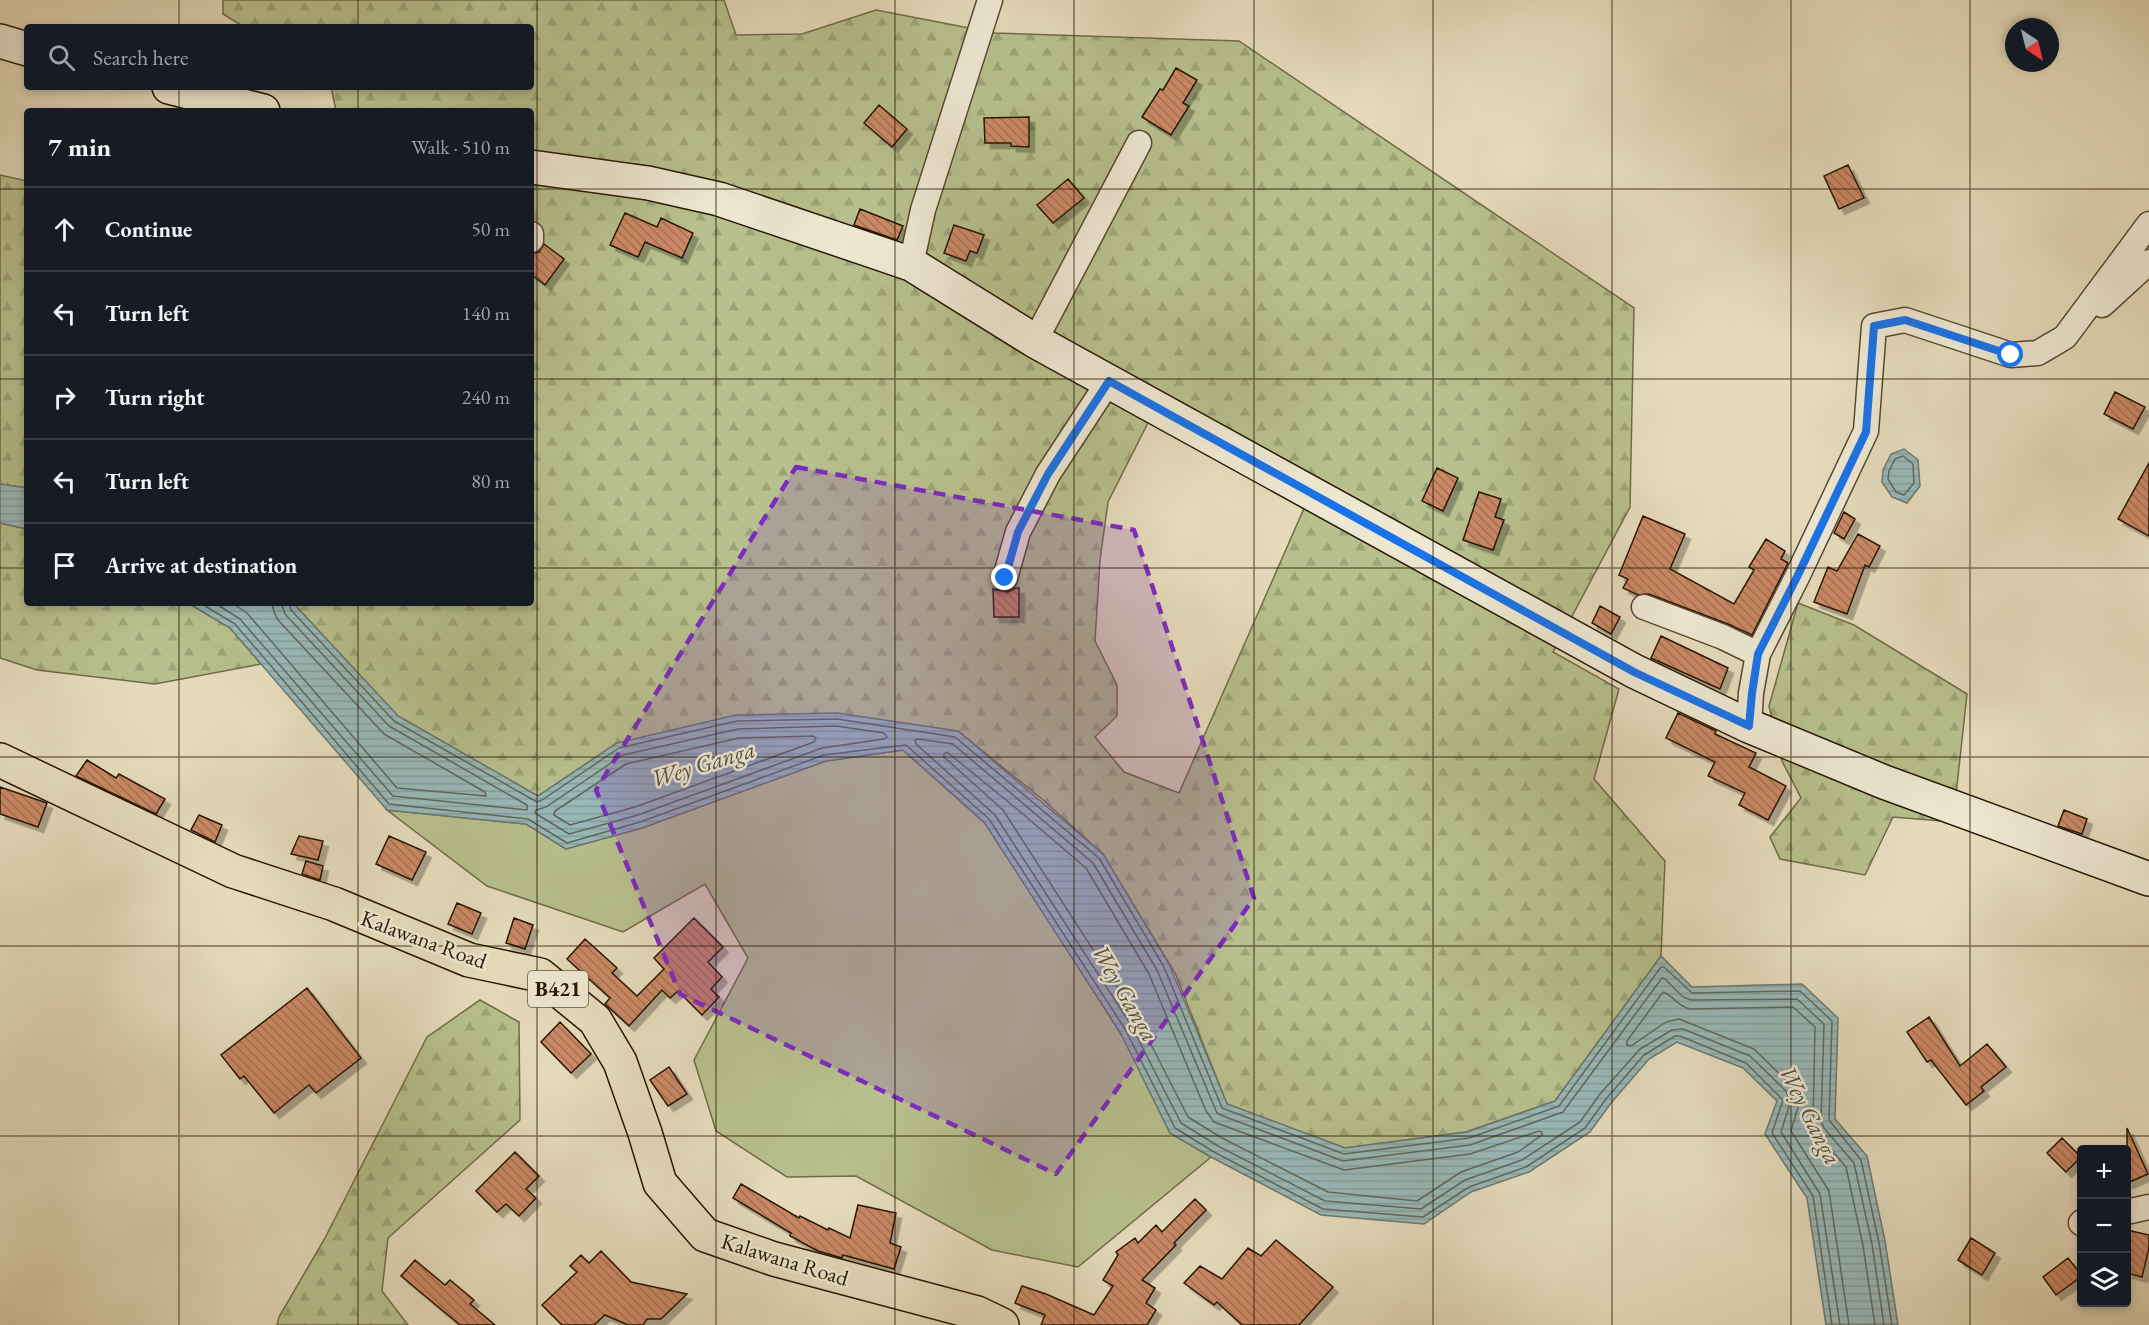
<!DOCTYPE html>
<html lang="en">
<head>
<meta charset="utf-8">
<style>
	:root { --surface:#171b24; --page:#20242c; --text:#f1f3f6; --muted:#9ea1a6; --line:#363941 }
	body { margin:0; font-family:"EB Garamond",serif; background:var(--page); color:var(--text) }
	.controls { position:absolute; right:18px; bottom:18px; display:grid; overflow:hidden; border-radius:6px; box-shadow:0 3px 9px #0003 }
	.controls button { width:54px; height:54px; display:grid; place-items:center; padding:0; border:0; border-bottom:2px solid var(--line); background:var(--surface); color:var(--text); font:30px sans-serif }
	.compass { position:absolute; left:2005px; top:18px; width:54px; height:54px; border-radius:50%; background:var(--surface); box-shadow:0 3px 9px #0003; rotate:145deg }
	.stop { position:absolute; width:18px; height:18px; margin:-14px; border:4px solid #1a73e8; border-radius:50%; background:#fff }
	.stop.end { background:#1a73e8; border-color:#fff; box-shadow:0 2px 6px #0008 }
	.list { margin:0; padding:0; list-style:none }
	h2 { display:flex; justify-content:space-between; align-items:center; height:78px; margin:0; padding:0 24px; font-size:26px }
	h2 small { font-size:20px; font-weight:400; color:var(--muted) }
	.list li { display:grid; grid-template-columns:39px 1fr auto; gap:18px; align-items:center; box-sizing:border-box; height:84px; padding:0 24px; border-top:2px solid var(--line) }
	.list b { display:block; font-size:22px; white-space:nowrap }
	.list em { font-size:20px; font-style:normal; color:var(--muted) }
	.icon { flex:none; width:33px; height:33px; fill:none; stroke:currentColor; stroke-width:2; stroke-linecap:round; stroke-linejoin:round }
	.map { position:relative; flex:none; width:2149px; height:1325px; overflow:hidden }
	.search { position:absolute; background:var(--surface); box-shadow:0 3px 9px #0003; left:24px; top:24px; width:510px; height:66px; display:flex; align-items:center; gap:15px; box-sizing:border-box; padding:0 21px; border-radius:6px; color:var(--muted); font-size:22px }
	.panel { position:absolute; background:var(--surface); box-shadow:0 3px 9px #0003; left:24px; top:108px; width:510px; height:498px; border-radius:6px }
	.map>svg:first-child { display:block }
	.grass { fill:#b7c08e; stroke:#706c47; stroke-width:1.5 }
	.forest { fill:url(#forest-firs); stroke:#706c47; stroke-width:1.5; fill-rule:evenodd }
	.water { fill:url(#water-rules); stroke:#6c786f; stroke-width:1.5 }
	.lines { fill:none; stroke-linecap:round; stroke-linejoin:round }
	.shore { stroke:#60685c; stroke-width:1.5 }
	.building { fill:url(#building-back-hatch); stroke:#281700; stroke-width:1.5; filter:url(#shadow) }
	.street-casing { stroke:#57482f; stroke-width:27 }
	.secondary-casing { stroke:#281700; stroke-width:36 }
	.primary-casing { stroke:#281700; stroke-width:36 }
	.street { stroke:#eee8d3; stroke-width:24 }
	.secondary { stroke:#eee8d3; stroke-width:33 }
	.primary { stroke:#e5dbbb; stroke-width:33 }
	.route { stroke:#1a73e8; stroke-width:8 }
	.marked { fill:#7b2cbf; fill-opacity:0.2; stroke:#7b2cbf; stroke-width:4.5; stroke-dasharray:12 8; stroke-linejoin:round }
	.grid { fill:none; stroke:#281700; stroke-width:1.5; stroke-opacity:0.55 }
	.labels { text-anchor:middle; stroke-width:5; stroke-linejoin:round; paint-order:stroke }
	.shield { fill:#eee8d3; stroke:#63563f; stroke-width:1.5 }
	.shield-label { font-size:21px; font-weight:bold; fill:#281700 }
	.street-label { font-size:22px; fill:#281700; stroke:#eee8d3 }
	.water-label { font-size:24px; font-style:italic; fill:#505041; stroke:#eee8d3 }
</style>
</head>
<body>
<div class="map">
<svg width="2149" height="1325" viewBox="0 0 2149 1325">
	<defs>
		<pattern id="forest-firs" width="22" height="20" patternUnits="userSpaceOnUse" patternTransform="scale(1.5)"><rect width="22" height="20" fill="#b7c08e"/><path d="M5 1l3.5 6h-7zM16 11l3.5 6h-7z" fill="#9da479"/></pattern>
		<pattern id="water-rules" width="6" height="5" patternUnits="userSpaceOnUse" patternTransform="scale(1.5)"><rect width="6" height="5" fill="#99b9b9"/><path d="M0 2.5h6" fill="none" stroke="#849e9d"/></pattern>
		<pattern id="building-back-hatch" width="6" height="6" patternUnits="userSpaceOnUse" patternTransform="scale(1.5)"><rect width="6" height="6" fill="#cb8966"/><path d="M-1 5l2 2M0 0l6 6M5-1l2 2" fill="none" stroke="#a56f52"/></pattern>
		<filter id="shadow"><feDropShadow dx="5.5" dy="5.5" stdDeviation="0" flood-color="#0004"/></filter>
	</defs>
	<rect width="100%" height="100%" fill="#e5dbbb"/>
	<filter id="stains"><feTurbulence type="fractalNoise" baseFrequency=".00333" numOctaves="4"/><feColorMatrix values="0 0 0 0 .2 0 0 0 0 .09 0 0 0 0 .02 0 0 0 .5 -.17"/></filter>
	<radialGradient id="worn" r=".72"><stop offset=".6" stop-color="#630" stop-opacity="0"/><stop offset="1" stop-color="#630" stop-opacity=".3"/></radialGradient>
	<path class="grass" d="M903 750 988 826 1124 1039 1170 1133 1211 1157 1078 1267 992 1250 856 1176 787 1177 716 1131 694 1060 748 958 705 884 623 932 487 886 387 810 526 824 566 849 642 828 826 761Z"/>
	<path class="forest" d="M223 0H724L736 35 802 34 876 10 995 33 1239 41 1634 308 1630 507 1553 652 1619 689 1594 779 1665 861 1661 956 1555 1101 1466 1132 1345 1148 1227 1104 1175 973 1103 854 1043 800 958 731 617 743 538 796 398 716 293 603H531V111H336L331 87H531V27H244L223 14ZM1156 407 1309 497 1179 793 1124 772 1095 737 1117 716V685L1095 641 1100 560 1108 502Z
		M0 175 27 181V488L0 484Z
		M0 523 27 529V603H188L230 628 261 664 155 684 37 670 0 658Z
		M1798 603 1854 625 1967 694 1953 822 1893 817 1865 875 1780 859 1770 837 1801 798 1782 761 1769 706Z
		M480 1000 519 1022 520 1120 388 1238 382 1291 408 1325H277L279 1317 325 1238 427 1037Z"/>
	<path class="water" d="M1904 449 1918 460 1920 486 1907 503 1892 497 1882 482 1883 470 1891 454Z
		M0 484 27 488V529L0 523Z
		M188 603H293L398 716 538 796 617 743 736 715 837 713 958 731 1103 854 1169 964 1227 1104 1345 1148 1467 1132 1555 1101 1661 956 1692 987 1802 984 1838 1018 1835 1119 1867 1156 1885 1241 1898 1325H1826L1807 1198 1765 1134 1777 1101 1743 1068 1677 1042 1649 1059 1611 1103 1590 1132 1529 1172 1471 1192 1424 1224 1321 1215 1211 1157 1170 1133 1120 1032 984 822 903 750 826 761 642 828 566 849 526 824 387 810 230 628Z"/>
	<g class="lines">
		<path class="shore" d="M1903 456 1913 464 1914 483 1904 495 1896 492 1888 479 1889 471 1895 459Z
			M200 603 235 624 389 804 528 819 567 843 640 822 824 755 906 745 989 819 1125 1029 1175 1128 1214 1152 1323 1209 1423 1217 1469 1187 1526 1167 1585 1128 1606 1099 1644 1055 1675 1036H1680L1746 1063 1783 1100 1772 1133 1813 1196 1832 1325
			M215 603 240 619 393 796 527 810V805L389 726 285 614 281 603
			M232 603 247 613 397 788 486 796 485 792 384 734 278 620 274 612 272 603
			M289 603 291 610 394 721 537 802 542 800 619 748 737 721 837 719 955 737 1099 858 1164 967 1222 1108 1344 1154 1469 1138 1559 1106 1661 967H1664L1692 993 1800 991 1832 1021 1829 1120 1861 1160 1879 1243 1892 1325
			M836 726 884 733 887 737 884 739 822 748 638 815 569 834 535 813 536 810 546 807 623 755 738 729Z
			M813 736 816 738 814 742 635 807 570 825 554 815 555 811 626 764 739 738Z
			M947 752 1017 809 1086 868 1149 974 1206 1111 1214 1122 1344 1170 1470 1154 1539 1131 1542 1132V1135L1518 1152 1461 1172 1417 1201 1328 1192 1222 1138 1188 1117 1139 1021 1003 810 944 757V754Z
			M1840 1325 1820 1194 1781 1132 1790 1103 1786 1091 1750 1056 1683 1029 1672 1030 1640 1049 1600 1094 1580 1122 1522 1160 1465 1180 1421 1209 1325 1201 1218 1146 1181 1123 1131 1025 995 815 916 744 915 740 918 739 953 744 1093 863 1157 970 1217 1113 1223 1116 1343 1161 1470 1145 1563 1112 1662 978 1665 979 1683 997 1691 1000 1797 999 1824 1024 1821 1121 1824 1128 1854 1163 1872 1244 1884 1325
			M1849 1325 1829 1191 1791 1131 1799 1104 1797 1091 1754 1049 1679 1019 1666 1022 1631 1046 1627 1045V1041L1663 992C1673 995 1678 1007 1690 1009L1793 1007 1815 1027 1813 1123 1817 1133 1846 1167 1863 1246 1875 1325"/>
	</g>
	<path class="building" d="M1176 68 1197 80 1183 103 1189 106 1171 135 1142 117 1160 89 1163 90Z
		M879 105 907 129 892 147 864 123Z
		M1029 117V147L1011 146V143H985L984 118Z
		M1848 165 1864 198 1839 209 1824 176Z
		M1068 179 1084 198 1053 223 1037 205Z
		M860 209 903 226 897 240 854 225Z
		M625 213 657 227 661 218 693 233 682 258 645 242 638 257 610 245Z
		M954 225 984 235 977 253 970 251 966 261 944 253Z
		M544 244 564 259 545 285 531 274V254L539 252Z
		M2115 392 2145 407 2133 429 2104 414Z
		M2149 463V536L2118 519Z
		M1437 468 1458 478 1443 511 1422 501Z
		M1479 492 1501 499 1495 517 1504 520 1493 550 1463 540Z
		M1844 512 1855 519 1844 539 1834 533Z
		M1643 516 1685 534 1670 569 1734 604 1754 570 1749 567 1766 539 1785 551 1781 559 1788 563 1752 635 1728 624 1649 594 1638 595 1623 588 1628 579 1619 575Z
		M1858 534 1880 546 1869 567 1865 565 1847 614 1814 602 1828 567 1837 571Z
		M1015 588H1019V617H994L993 589 1008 592Z
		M1600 606 1620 617 1611 634 1592 623Z
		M1661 636 1728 668 1720 689 1651 658Z
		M1678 713 1716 731 1715 734 1756 753 1749 767 1786 786 1768 820 1739 805 1745 793 1708 776 1715 762 1666 738Z
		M87 760 116 778 119 774 165 799 156 814 76 776Z
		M0 787 47 803 38 827 0 814Z
		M2064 810 2087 819 2082 834 2058 826Z
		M199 815 222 825 215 842 191 830Z
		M299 836 323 841 318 860 291 854Z
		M389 836 426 852 412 880 376 864Z
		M306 861 323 866 320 880 302 874Z
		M457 903 481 913 472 934 448 924Z
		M514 918 533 925 525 949 506 943Z
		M694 918 723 947 708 962 722 977 711 989 719 997 702 1015 678 991 670 998 662 990 629 1026 605 1004 610 998 567 959 585 939 617 968 612 973 637 996 664 969 654 958Z
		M307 988 361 1058 316 1093 309 1085 274 1113 244 1076 240 1079 221 1055Z
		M1929 1017 1960 1066 1987 1044 2006 1067 1981 1087 1984 1091 1966 1105 1931 1060 1927 1062 1907 1032Z
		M560 1022 591 1054 571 1073 541 1042Z
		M669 1067 687 1094 668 1106 650 1080Z
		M2127 1128 2148 1174 2127 1183Z
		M2062 1138 2081 1157 2066 1172 2047 1153Z
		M515 1152 539 1176 526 1189 536 1198 519 1216 506 1204 497 1212 476 1191Z
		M741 1184 799 1218 800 1216 828 1230 829 1228 850 1238 858 1205 896 1213 890 1243 901 1247 894 1269 843 1255 842 1258 818 1251 790 1236 791 1233 733 1198Z
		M1195 1199 1206 1210 1174 1243 1176 1245 1142 1280 1155 1288 1146 1303 1156 1310 1147 1325H1041L1045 1315 1015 1303 1022 1286 1046 1294 1094 1315 1113 1286 1103 1280 1118 1255 1116 1252 1135 1238 1138 1243 1156 1225 1162 1232Z
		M2127 1230 2149 1235V1248L2142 1277 2127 1273Z
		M1971 1238 1995 1253 1982 1275 1958 1260Z
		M1276 1240 1333 1287 1299 1325H1242L1217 1302 1214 1305 1184 1283 1200 1266 1222 1279 1248 1248 1261 1256Z
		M601 1251 631 1282 687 1294 661 1319H647L643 1325H628L605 1315 594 1325H562L542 1305 577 1272 570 1266 581 1255 589 1263Z
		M2068 1258 2082 1276 2056 1295 2043 1277Z
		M415 1260 445 1285 450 1280 474 1300 470 1304 495 1325H460L401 1276Z"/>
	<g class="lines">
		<g class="street-casing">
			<path id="street" d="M531 234V240
				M911 264 923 210 990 0
				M2102 305 2149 262
				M1035 341 1139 143
				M1005 578 1018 532 1048 474 1109 381
				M1644 607 1723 637 1758 654
				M1749 726 1751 693 1758 654 1797 577 1866 431 1874 326 1905 320 2011 355 2038 353 2065 337 2149 224
				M2126 1212 2149 1207
				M2081 1223 2082 1222"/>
		</g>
		<g class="secondary-casing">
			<path id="secondary" d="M0 41 27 49
				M169 87 263 111
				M531 167 648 183 719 199 911 264 1035 341 1634 671 1749 726 1884 782 2149 879"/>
		</g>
		<g class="primary-casing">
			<path id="primary" d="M0 760 233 871 334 904 469 960 540 975 595 1020 620 1062 645 1133 660 1183 705 1235 774 1259 977 1313 1002 1325"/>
		</g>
		<use href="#street" class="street"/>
		<use href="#secondary" class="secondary"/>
		<use href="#primary" class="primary"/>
	</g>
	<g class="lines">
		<path class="route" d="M1005 578 1018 532 1048 474 1109 381 1634 672 1749 726 1752 693 1758 654 1797 577 1866 432 1874 326 1905 320 2011 355"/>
	</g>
	<path class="marked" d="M796 467 1134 530 1254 898 1056 1174 680 994 596 790Z"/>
	<path class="grid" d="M179 0V27M358 0V27M537 0V1325M716 0V1325M895 0V1325M1074 0V1325M1254 0V1325M1433 0V1325M1612 0V1325M1791 0V1325M1970 0V1325M179 87V111M358 87V111M0 189H27M531 189H2149M0 379H27M531 379H2149M0 568H27M531 568H2149M179 603V1325M358 603V1325M0 757H2149M0 946H2149M0 1136H2149"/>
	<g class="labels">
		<rect class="shield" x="528" y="971" width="60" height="36" rx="4.5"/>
		<g class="shield-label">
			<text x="558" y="996">B421</text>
		</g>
		<g class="street-label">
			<text transform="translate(424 939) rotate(20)" y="8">Kalawana Road</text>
			<text transform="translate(785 1259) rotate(17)" y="8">Kalawana Road</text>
		</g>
		<g class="water-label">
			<text transform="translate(703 764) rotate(-17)" y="8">Wey Ganga</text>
			<text transform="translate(1125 993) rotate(60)" y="8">Wey Ganga</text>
			<text transform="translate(1810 1115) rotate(63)" y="8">Wey Ganga</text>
		</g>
	</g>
	<rect width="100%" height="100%" filter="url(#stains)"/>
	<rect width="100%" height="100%" fill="url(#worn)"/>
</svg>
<div class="controls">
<button>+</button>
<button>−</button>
<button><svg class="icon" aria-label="layers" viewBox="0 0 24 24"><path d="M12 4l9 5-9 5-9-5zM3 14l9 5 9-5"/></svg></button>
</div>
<svg class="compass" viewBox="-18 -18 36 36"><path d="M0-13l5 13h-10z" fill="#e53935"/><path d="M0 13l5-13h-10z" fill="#9ea1a6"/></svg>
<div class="stop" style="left:2011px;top:355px"></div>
<div class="stop end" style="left:1005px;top:578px"></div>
<div class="search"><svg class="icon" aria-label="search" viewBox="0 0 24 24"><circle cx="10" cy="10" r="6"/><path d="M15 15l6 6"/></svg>Search here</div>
<section class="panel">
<h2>7 min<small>Walk · 510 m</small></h2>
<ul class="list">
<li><svg class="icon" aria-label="ahead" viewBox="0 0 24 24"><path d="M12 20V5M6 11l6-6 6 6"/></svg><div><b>Continue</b></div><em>50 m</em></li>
<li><svg class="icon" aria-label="left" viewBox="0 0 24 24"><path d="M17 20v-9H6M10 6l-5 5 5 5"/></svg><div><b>Turn left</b></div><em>140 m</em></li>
<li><svg class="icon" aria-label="right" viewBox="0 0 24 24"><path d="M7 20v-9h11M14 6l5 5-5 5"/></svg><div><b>Turn right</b></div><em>240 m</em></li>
<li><svg class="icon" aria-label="left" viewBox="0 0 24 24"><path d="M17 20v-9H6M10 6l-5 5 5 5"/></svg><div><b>Turn left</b></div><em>80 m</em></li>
<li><svg class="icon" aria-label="arrive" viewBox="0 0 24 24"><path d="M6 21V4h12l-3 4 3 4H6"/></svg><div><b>Arrive at destination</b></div></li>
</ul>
</section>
</div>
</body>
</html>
